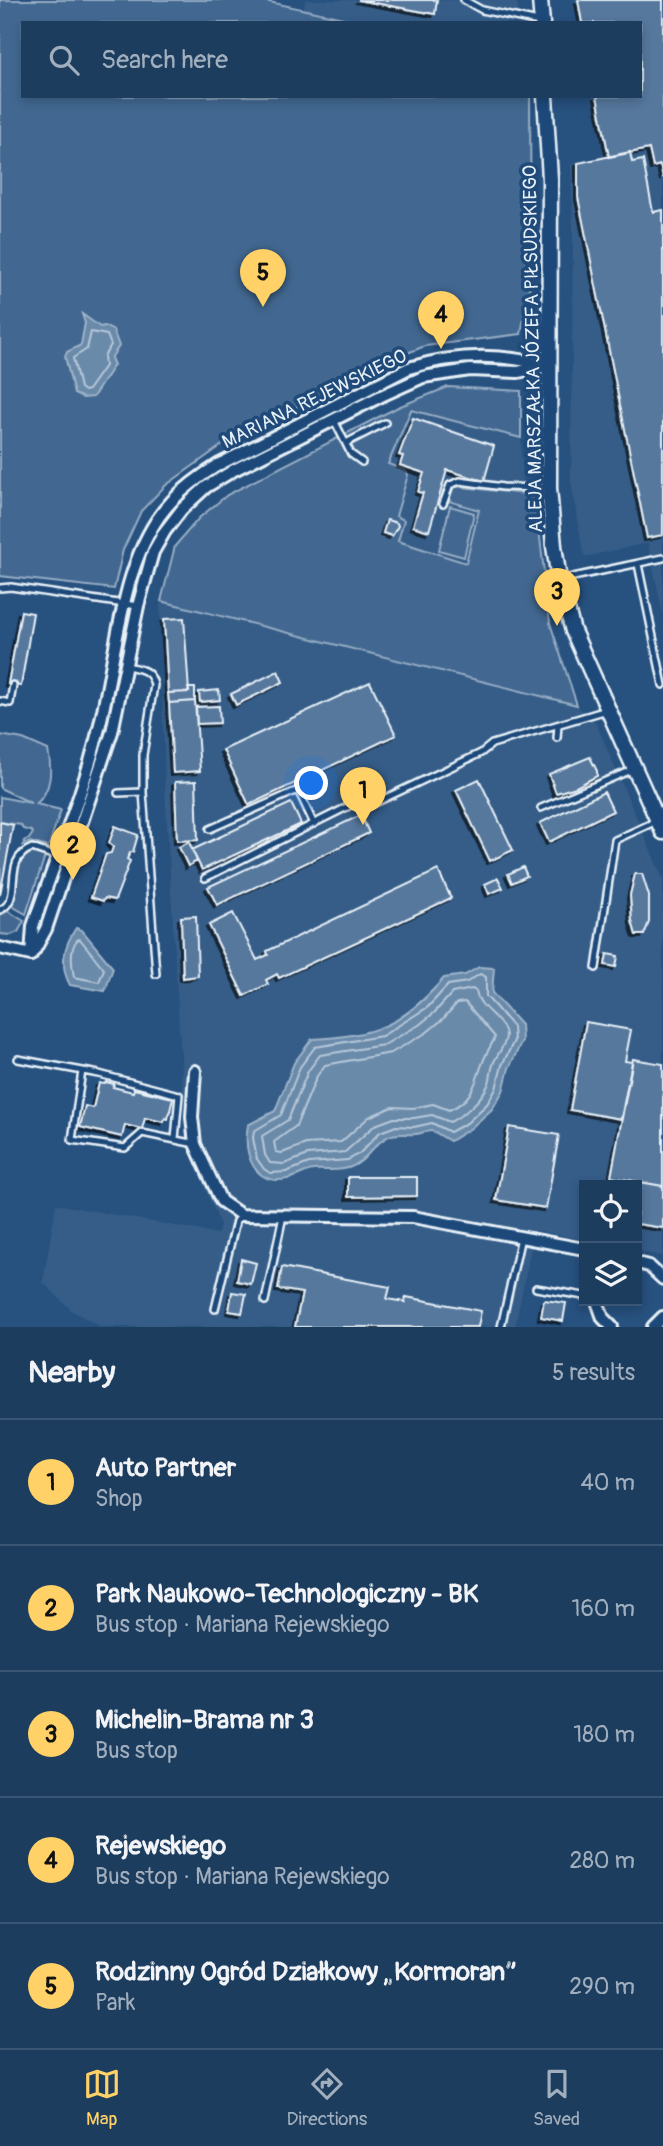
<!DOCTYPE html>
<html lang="en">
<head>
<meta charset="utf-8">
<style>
	:root { --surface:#1d3d5f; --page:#2a4868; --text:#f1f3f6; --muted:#a0aebd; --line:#3b5674; --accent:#ffd166 }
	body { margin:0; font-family:Pangolin,sans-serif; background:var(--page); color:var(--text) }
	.controls { position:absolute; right:21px; bottom:21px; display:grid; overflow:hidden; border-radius:0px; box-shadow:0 4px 10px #0003 }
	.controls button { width:63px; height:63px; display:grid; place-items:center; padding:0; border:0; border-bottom:2px solid var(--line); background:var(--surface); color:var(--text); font:35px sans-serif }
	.you { position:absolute; left:312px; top:784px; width:24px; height:24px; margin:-18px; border:5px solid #fff; border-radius:50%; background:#1a73e8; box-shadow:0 0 0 10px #1a73e833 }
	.badge { display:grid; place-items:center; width:46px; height:46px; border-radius:50%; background:var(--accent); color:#111; font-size:23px; font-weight:700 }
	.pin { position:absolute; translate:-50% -58px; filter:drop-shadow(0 2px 4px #0008) }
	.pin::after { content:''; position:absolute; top:37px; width:24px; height:21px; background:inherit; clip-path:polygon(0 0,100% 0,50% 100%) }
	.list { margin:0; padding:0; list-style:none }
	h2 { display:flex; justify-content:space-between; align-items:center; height:91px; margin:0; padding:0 28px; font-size:30px }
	h2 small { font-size:23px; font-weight:400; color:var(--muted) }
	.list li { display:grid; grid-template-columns:46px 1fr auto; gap:21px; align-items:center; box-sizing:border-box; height:126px; padding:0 28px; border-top:2px solid var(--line) }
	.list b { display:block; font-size:26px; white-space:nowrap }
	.list p { margin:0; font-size:23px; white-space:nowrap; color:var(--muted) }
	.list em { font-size:23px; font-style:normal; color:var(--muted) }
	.icon { flex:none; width:38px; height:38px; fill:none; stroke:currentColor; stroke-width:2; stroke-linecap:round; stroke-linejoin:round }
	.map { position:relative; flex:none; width:663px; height:1327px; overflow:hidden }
	.search { position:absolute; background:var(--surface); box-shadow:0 4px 10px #0003; left:21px; right:21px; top:21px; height:77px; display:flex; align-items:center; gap:18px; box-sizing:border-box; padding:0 24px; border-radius:0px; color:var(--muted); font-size:26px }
	.sheet { height:721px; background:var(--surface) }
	nav { display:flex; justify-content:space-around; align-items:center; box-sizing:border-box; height:98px; border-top:2px solid var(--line); background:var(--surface); font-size:19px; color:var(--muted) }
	nav a { display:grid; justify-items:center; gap:4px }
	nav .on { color:var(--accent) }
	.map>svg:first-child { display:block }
	.built { fill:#355d88 }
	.green { fill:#436891; stroke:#96acc4; stroke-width:2 }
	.water { fill:#6b8aaa; stroke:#9db3c9; stroke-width:2 }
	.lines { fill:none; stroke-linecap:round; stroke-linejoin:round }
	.shore { stroke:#b6c8d9; stroke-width:2 }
	.building { fill:#57789d; stroke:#e8f1f8; stroke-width:2; filter:url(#shadow) }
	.lane-casing { stroke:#e8f1f8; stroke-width:10 }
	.street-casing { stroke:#e8f1f8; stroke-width:16 }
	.secondary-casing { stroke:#e8f1f8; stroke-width:19 }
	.lane { stroke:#1f4a7a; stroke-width:5 }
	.street { stroke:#1f4a7a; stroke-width:10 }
	.secondary { stroke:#1f4a7a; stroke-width:14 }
	.labels { text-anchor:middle; stroke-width:7; stroke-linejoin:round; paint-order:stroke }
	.street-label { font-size:19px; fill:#e8f1f8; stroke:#1f4a7a }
</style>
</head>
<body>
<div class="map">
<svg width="663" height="1327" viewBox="0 0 663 1327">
	<defs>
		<filter id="shadow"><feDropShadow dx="-3" dy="3" stdDeviation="0" flood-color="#0009"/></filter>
	</defs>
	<rect width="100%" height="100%" fill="#27517f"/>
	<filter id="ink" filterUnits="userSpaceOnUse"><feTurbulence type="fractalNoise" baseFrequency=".0143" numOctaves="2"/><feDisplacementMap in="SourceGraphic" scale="14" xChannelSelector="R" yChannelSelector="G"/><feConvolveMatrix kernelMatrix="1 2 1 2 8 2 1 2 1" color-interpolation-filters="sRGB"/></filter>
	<g filter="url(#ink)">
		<path class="built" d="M305 0H516L521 23H366L304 10Z
			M574 0H663V615L648 543 584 557 571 482 573 229 571 164 604 157 592 96H640V23H578Z
			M411 410 521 438 523 493 453 487 479 510 466 563 398 542 396 517 408 475 388 464Z
			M160 601 576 705 596 723 663 879V1256L637 1251V1185H584V1240L535 1230 515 1327H101L72 1311 43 1282 56 1204 218 1234 220 1224 186 1142 165 791Z"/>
		<path class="green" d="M0 0H260L366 23H23V96H530L531 279 521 334 425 346 372 367 321 396 239 433 165 486 141 511 123 550 114 589 0 576Z
			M448 387 521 391V438L411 410 388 464 405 470 408 475 396 516 404 520 398 541 466 563 479 510 449 501 453 486 535 495 550 623 577 705 161 601 175 546 199 518 227 495 398 407Z
			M450 506 474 513 464 557 439 550Z
			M0 735 23 739 48 750C52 770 52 790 36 804L61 810 48 847 30 842 23 845 25 840 29 839 33 833 31 831 23 829 21 825 0 822V797L31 803 0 788Z
			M30 852 45 856 26 914 12 906 19 861Z
			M8 911 24 921 18 932 11 935 0 934V915Z"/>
		<path class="water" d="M82 314 100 327 104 326 113 330 119 346 111 358 114 365 93 397 83 398 74 394 65 356 67 352 81 345 85 323Z
			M76 928 82 930 113 968 105 991 70 985C59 966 64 945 76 928Z
			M479 967 494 968 492 993 521 1025 522 1041 509 1068 503 1091 492 1109 471 1128 450 1141 431 1130C426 1131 420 1134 415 1134 405 1135 398 1132 389 1136 373 1143 367 1161 351 1167 339 1172 325 1169 313 1170 304 1171 296 1178 287 1179 253 1186 243 1153 248 1125L275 1111 294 1063 312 1039C376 1035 401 1027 444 978L465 975Z"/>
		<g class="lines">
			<path class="shore" d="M91 332 107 335 111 345 104 356 105 366 88 390 84 391 80 388 73 358 87 349Z
				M80 939 104 969 99 982 74 977C72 965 69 950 77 940Z
				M480 974 486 977V996L513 1027 514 1041 502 1065 496 1089 487 1104 467 1123 450 1132 432 1123 414 1127 396 1126 380 1132 360 1153 348 1160 309 1163 286 1172 270 1173 264 1169 257 1159 253 1138 254 1131 281 1115 300 1067 315 1047 382 1036 428 1007 448 985 467 982Z
				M472 989 476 991C479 1009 498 1015 505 1031 509 1041 498 1053 494 1062 491 1069 491 1077 489 1083 482 1100 465 1114 450 1122L432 1115 414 1118H394L375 1125 345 1152 308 1155 284 1164 270 1163 265 1155 262 1136 288 1120 308 1071 320 1055 384 1045 419 1025 435 1012 452 993Z
				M465 1002 495 1037C492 1044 488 1050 485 1057 475 1079 476 1099 449 1110L433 1104 413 1108 392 1107 369 1117 341 1142 306 1144 282 1153 276 1152 274 1142 296 1126 317 1076 325 1065 391 1053 426 1033 443 1019 457 1003Z"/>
		</g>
		<path class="building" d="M358 0H437L435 14Z
			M578 0H663V178L660 165 653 167 649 149 609 157 597 96H640V23H582Z
			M630 152 632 162 643 160 653 212 663 210V535L647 538 578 197V163Z
			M413 418 494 446 484 481 447 470 429 531 413 526 423 493 418 492 424 473 400 465 403 456 399 455Z
			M387 520 397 523 398 526 392 536 383 533Z
			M21 611 33 613 21 686 8 684Z
			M184 618 189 692 168 693 164 619Z
			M278 671 283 682 236 705 231 694Z
			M370 682 396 735 249 805 223 750Z
			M188 688H195V701L169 703 168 693 189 692Z
			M219 690 220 700 200 702 199 692Z
			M195 701 200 771 173 773 169 703Z
			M219 706 220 723 197 724 196 707Z
			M590 757 597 771V776L576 787 556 793 549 774Z
			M479 779 513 850 490 861 456 790Z
			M196 781 198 840 177 841 175 782Z
			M604 792 613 811 549 842 540 823Z
			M291 803 301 824 202 870 192 850Z
			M361 815 369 833 217 905 208 887Z
			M0 822 13 825 0 895Z
			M115 826 138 835 133 852 130 853 127 859 130 861 115 900 105 898 103 901 91 897 106 854 111 853 113 847 109 843Z
			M189 842 197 861 188 866 179 847Z
			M523 867 527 876 512 883 508 874Z
			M438 870 451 898 279 978 277 974 266 980 268 984 244 996 209 925 233 913 257 960 268 955 267 951Z
			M635 874H642L649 896V922L644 935H636L632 921 630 895Z
			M498 878 503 888 489 894 485 884Z
			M196 916 198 976 183 978 181 917Z
			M607 954 618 956 616 967 605 965Z
			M586 1022 631 1030 625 1061 632 1062 621 1119 570 1110Z
			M633 1059 663 1064V1186L611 1177Z
			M106 1082 114 1084 113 1087 133 1092 134 1089 173 1098 168 1119 165 1118 164 1122 145 1118 142 1129 125 1125 122 1137 80 1127 85 1106 93 1108 99 1083 104 1084Z
			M509 1127 559 1135 546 1208 496 1200Z
			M348 1177H417V1196L348 1197Z
			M611 1177 663 1186V1228L637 1224V1185H609Z
			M241 1259 256 1263 251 1284 237 1281Z
			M282 1267 390 1287 387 1299 405 1302 406 1297 481 1311 478 1327H295L302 1293 278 1289Z
			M232 1292 246 1294 242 1313 229 1311Z
			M544 1300 566 1303 563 1321 541 1317Z"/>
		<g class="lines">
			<g class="lane-casing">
				<path id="lane" d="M464 0 482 10 534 21H541
					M334 420 351 454 362 462
					M346 443 385 423
					M443 504 450 485 460 481 503 487 547 488
					M638 564 663 685
					M559 580 663 558
					M0 588 11 587 138 606
					M127 666C141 669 151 670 154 685L143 755V792L156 974
					M0 701 10 703 13 685
					M557 738 558 725
					M118 793 143 792
					M541 808 634 769
					M210 829 298 790 314 824
					M205 878 371 795 375 803 481 753 492 744 607 710
					M0 910C25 899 0 860 32 848L58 857
					M596 968 615 840 650 824 657 818
					M18 1059 99 1074 179 1095 175 1139
					M82 1071 72 1140 125 1148 142 1133 195 1144
					M536 1288 584 1296
					M265 1301 283 1216
					M215 1309 236 1221 241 1215
					M501 1327 521 1237"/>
			</g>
			<g class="street-casing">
				<path id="street" d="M0 948 31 955
					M34 951 46 929 112 732 138 606 153 552 165 531 182 509 206 487 234 470 381 396 423 377 470 370 518 372 546 366
					M31 955 33 926C55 860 83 795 99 728 117 657 120 555 172 501 185 487 202 475 218 465L409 368C455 354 502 353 548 366
					M195 1071 192 1117 195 1144 221 1201 241 1215 413 1217 584 1249
					M637 1263 649 1266 663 1279
					M597 1301 603 1318 612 1327
					M653 1327 663 1317"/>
			</g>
			<g class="secondary-casing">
				<path id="secondary" d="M540 0 542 23
					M545 96 550 179 549 488 554 546 559 580 573 631 663 832"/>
			</g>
			<use href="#lane" class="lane"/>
			<use href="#street" class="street"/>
			<use href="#secondary" class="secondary"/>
		</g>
	</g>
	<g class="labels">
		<g class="street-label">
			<text transform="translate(532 349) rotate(-91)" y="7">ALEJA MARSZAŁKA JÓZEFA PIŁSUDSKIEGO</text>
			<text transform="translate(314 398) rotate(-26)" y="7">MARIANA REJEWSKIEGO</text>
		</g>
	</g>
</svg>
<div class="controls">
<button><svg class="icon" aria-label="locate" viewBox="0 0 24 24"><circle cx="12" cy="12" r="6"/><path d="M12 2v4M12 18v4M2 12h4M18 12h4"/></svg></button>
<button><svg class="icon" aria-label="layers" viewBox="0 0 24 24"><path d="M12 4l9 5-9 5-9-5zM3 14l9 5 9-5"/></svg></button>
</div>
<div class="you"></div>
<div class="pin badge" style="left:363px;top:825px">1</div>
<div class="pin badge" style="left:73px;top:880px">2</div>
<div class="pin badge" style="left:557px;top:626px">3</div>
<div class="pin badge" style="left:441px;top:349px">4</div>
<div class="pin badge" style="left:263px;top:307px">5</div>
<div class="search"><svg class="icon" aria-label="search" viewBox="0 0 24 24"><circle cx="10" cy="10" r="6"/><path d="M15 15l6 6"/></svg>Search here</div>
</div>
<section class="sheet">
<h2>Nearby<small>5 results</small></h2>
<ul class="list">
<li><span class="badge">1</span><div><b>Auto Partner</b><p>Shop</p></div><em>40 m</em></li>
<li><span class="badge">2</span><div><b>Park Naukowo-Technologiczny - BK</b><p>Bus stop · Mariana Rejewskiego</p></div><em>160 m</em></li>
<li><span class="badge">3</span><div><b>Michelin-Brama nr 3</b><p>Bus stop</p></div><em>180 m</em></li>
<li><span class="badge">4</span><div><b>Rejewskiego</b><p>Bus stop · Mariana Rejewskiego</p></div><em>280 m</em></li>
<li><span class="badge">5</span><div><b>Rodzinny Ogród Działkowy „Kormoran”</b><p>Park</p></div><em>290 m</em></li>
</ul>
</section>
<nav>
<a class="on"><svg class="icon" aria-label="map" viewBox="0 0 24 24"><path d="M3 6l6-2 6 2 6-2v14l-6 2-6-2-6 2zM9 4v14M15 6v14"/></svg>Map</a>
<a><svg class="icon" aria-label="directions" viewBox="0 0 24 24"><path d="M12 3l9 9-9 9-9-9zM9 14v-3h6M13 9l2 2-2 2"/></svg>Directions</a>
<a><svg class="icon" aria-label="saved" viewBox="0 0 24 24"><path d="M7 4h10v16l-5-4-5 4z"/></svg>Saved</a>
</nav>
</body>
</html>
